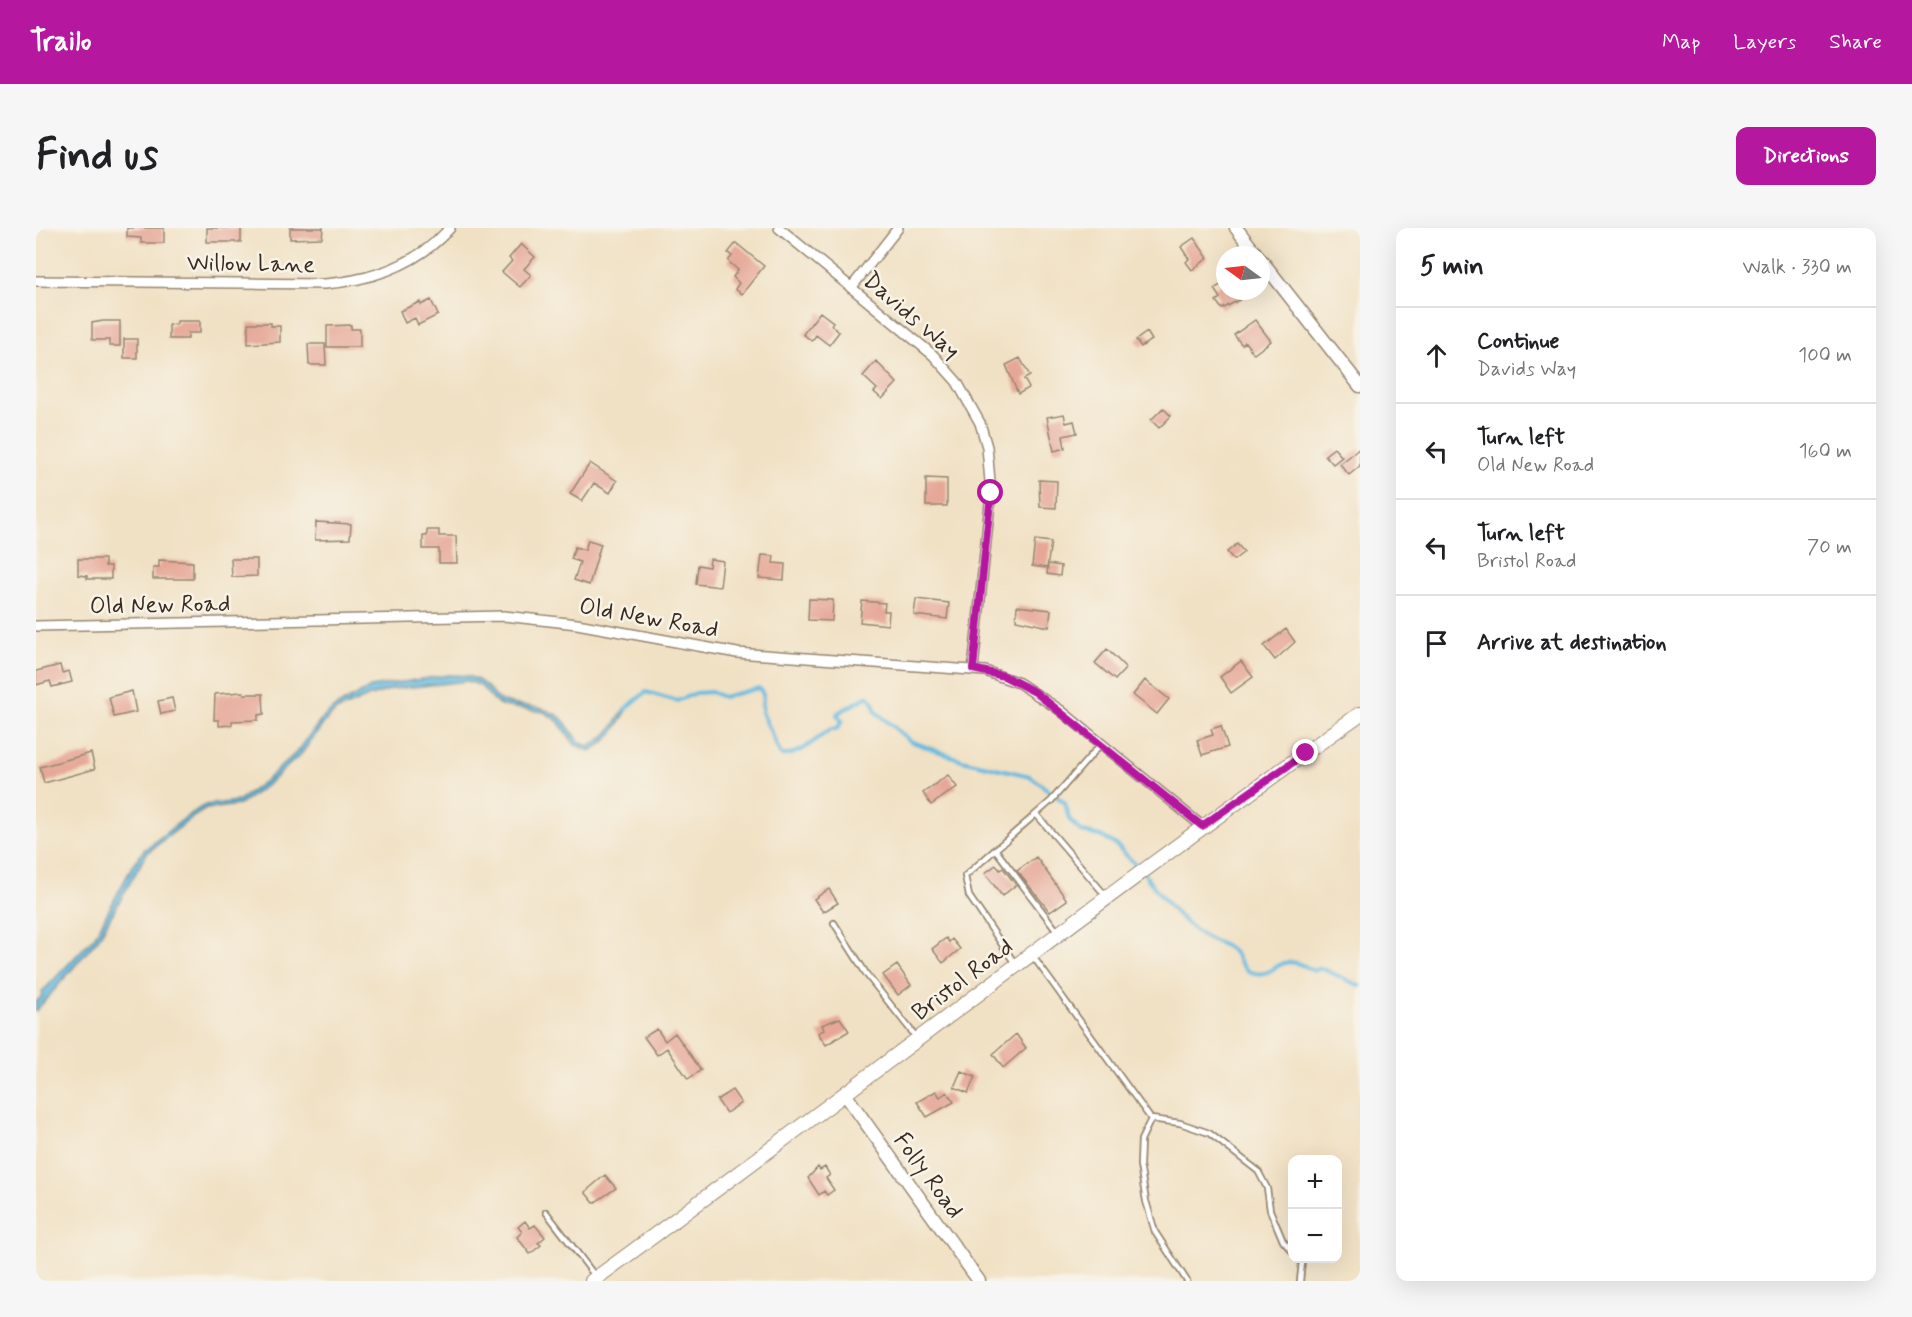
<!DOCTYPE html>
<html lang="en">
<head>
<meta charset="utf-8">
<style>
	:root { --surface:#fff; --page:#f6f6f6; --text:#202124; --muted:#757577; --line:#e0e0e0; --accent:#b5179e }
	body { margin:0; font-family:Mynerve,sans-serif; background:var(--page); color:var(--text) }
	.controls { position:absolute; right:18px; bottom:18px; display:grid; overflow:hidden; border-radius:12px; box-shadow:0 6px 24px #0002 }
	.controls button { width:54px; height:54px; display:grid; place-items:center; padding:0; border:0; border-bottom:2px solid var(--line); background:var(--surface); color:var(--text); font:30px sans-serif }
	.compass { position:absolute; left:1180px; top:18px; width:54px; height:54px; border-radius:50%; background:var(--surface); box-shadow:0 6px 24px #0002; rotate:285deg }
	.stop { position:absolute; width:18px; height:18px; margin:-14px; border:4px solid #b5179e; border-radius:50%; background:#fff }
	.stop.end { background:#b5179e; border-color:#fff; box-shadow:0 2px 6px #0008 }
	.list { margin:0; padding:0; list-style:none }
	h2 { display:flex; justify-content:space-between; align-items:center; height:78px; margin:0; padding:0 24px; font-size:26px }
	h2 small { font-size:20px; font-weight:400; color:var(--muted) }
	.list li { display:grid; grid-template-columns:39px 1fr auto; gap:18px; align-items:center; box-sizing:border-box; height:96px; padding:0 24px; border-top:2px solid var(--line) }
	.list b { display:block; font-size:22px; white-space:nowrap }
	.list p { margin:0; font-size:20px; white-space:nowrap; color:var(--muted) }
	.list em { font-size:20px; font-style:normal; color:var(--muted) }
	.icon { flex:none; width:33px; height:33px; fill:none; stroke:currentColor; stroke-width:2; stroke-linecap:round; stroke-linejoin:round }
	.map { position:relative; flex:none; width:1324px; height:1053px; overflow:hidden; border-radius:12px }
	header { display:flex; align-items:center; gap:36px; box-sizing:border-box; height:84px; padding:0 30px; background:var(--accent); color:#fff }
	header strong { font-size:28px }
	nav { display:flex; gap:33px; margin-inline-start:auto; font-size:21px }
	.intro { display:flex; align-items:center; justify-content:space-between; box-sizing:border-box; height:144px; padding:0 36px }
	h1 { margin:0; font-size:42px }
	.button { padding:15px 27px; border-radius:12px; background:var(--accent); color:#fff; font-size:21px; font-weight:700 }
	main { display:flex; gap:36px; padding:0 36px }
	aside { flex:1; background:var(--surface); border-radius:12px; box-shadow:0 6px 24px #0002 }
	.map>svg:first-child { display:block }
	.water { fill:#63b9df; stroke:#4f727e; stroke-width:1.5 }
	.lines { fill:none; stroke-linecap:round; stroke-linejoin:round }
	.stream { stroke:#63b9df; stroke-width:4 }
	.building { fill:#e6a797 }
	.service-casing { stroke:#968671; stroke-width:8 }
	.minor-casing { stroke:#968671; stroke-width:12 }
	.tertiary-casing { stroke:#968671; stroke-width:15 }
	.secondary-casing { stroke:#968671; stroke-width:16 }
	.service { stroke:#fff; stroke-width:4.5 }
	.minor { stroke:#fff; stroke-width:9 }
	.tertiary { stroke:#fff; stroke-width:12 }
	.secondary { stroke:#fff; stroke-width:14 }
	.route { stroke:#b5179e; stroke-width:8 }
	.labels { text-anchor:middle; stroke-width:5; stroke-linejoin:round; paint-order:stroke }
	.street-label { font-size:24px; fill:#3b2a1e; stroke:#f7f3e8 }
</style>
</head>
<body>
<header>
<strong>Trailo</strong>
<nav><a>Map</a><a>Layers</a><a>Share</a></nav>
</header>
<div class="intro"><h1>Find us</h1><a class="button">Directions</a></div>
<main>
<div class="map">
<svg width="1324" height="1053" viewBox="0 0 1324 1053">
	<rect width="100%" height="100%" fill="#f7f3e8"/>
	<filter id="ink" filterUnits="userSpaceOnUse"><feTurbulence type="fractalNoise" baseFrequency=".0167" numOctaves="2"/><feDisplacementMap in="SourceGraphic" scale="12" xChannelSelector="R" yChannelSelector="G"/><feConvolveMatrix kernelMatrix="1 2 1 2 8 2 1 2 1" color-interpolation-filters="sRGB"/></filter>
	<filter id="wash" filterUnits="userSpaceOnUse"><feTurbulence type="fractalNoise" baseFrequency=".008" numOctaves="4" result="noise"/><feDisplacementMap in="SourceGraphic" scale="24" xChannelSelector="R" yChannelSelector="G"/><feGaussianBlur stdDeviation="1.35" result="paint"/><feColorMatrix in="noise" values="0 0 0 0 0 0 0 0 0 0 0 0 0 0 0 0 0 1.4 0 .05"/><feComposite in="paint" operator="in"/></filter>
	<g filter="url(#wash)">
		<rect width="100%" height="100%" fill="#f1e1c4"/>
		<path class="water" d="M412 447C430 447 442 448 454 462 458 467 461 472 468 474 486 480 503 476 521 487 535 496 536 514 553 518 569 512 580 496 588 481L591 482C582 499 572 515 554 523L539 517 521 492 508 484 466 478 458 473 444 457 431 453 357 461 334 468 300 483 288 495 266 525 231 557 203 577 170 581 157 589 111 625 62 711 0 783V774L6 768V764L59 708 97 637 108 622 154 586 169 577 202 573 229 553 263 522 285 492 298 480 335 459Z"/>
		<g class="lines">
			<path class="stream" d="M588 482 610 464 641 473 660 465 675 464 687 469 723 460 727 466 726 484 745 527C762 529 781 510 795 501H801L806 493 801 487 802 485 832 468 837 474 840 484 874 513 926 532 994 548 1029 575 1033 591 1046 604 1065 608 1080 617 1104 641
				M1109 647C1124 667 1142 691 1163 705 1173 712 1187 715 1196 723 1204 730 1205 743 1218 745 1243 750 1240 720 1278 743L1285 740 1324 758"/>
		</g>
		<g id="blocks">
			<path class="building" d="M91 0H128V15H105V10L91 9Z
				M171 0H205V14H171Z
				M254 0H287L286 10 254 11Z
				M1158 10 1172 30 1156 42 1150 34 1153 31 1145 19Z
				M700 15 728 38 706 66 699 61 703 55 697 49 702 42 692 33 696 28 692 25Z
				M485 16 499 29 488 41 495 47 484 59 466 44 476 33 473 30Z
				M1189 54V63H1199L1205 71 1186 81 1180 73 1184 70 1178 61Z
				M395 72 402 87 382 97 379 90 369 95 364 83 384 74 385 77Z
				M784 84 797 94 795 97 803 104 793 117 780 107 776 113 767 106Z
				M1219 92 1235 113 1218 126 1209 114 1206 117 1198 107Z
				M67 93H84V118H73V112H56V95Z
				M141 93H164V105H152V111H133V97L141 96Z
				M212 95H235V98H244V114L212 116Z
				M315 97V101H324V119H291V98Z
				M1111 104 1116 112 1105 119 1100 112Z
				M88 111H101V130H88Z
				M272 116H289L290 137H273Z
				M984 130 994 148 988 151 993 160 982 166 970 137Z
				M840 133 861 155 846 171 838 164 841 161 827 148Z
				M1127 180 1135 188 1123 200 1115 192Z
				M1028 186 1030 195 1038 193 1041 205 1027 208 1029 220 1018 223 1011 189Z
				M1298 220 1306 229 1297 236 1289 227Z
				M1324 220V238L1313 247 1304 236Z
				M554 235 581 253 574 265 558 255 546 273 534 266Z
				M890 250 911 251V278H890Z
				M1003 252 1021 253 1020 280 1004 279Z
				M280 294 315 296 314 311 279 312Z
				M391 302H403V308H420L421 335H403V321H387V308H391Z
				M552 312 565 316 553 357 538 352 544 334 535 331 539 319 549 322Z
				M999 312 1015 314 1011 340 996 338Z
				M1201 316 1208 324 1198 332 1191 324Z
				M726 327 738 328 737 335 749 336 748 352 723 350Z
				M42 331H69V338H75V351H51V348L42 347Z
				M195 331H221V348L196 349Z
				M674 331 687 333 684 359 660 356 662 337 673 339Z
				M123 332 157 334V351H117V339H123Z
				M1012 336 1025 338 1024 348 1011 346Z
				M773 371 797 372 796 393 772 392Z
				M880 371 913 375 911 391 878 387Z
				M826 373 849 375 848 383H853L852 397 824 394Z
				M981 378 1015 382 1013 399 980 392Z
				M1250 401 1259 414 1239 432 1228 418Z
				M1071 421 1090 440 1079 452 1059 435Z
				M1205 433 1217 449 1195 465 1184 449Z
				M24 437 26 445 33 443 36 454 16 459 14 453 0 457V443Z
				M1109 452 1133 471 1121 486 1097 467Z
				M96 463 100 484 78 489 73 469Z
				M207 464 208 466H227L228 486 222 487V492L196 493V497L183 498V492H178L179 466Z
				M136 470 139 483 125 486 122 473Z
				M1185 498 1192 519 1166 527 1161 512 1177 507 1175 501Z
				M55 525 59 541 8 555 4 539Z
				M912 547 921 559 895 577 887 565Z
				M1000 629 1031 672 1014 684 981 643Z
				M960 637 964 642 967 640 980 657 966 668 949 645Z
				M793 661 802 675 787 684 778 671Z
				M910 710 913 714 916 711 924 721 907 735 896 721Z
				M861 737 875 757 862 767 847 747Z
				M804 790 813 803 790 817 782 805 788 802 786 797Z
				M621 801 629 813 639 805 665 842 652 851 631 820 621 827 608 809Z
				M980 806 990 820 967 840 957 826Z
				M925 843 939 849 932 865 918 859Z
				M696 862 705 875 690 885 681 872Z
				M900 863 904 869 911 864 918 874 891 889 881 874Z
				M782 939 784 942 789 939 794 947 790 950 798 962 791 967 788 963 783 967 772 950Z
				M569 947 580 960 558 975 549 964Z
				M489 993 494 1000 499 997 509 1009 502 1015 505 1017 494 1026 481 1009 486 1004 482 999Z"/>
		</g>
	</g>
	<g filter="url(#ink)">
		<use href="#blocks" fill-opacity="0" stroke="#968671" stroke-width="1.5"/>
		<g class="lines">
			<g class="service-casing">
				<path id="service" d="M1000 586 1070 668
					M959 621 1022 704
					M798 695 831 747 881 810
					M996 727 1115 891 1144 895 1173 905 1222 943 1231 960 1234 982 1247 1013 1256 1023
					M980 737 933 668 929 648 1015 573 1065 516
					M1115 891 1105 912 1104 937 1110 973 1119 1004 1151 1053
					M510 984 559 1048
					M1263 1030 1266 1034 1264 1053"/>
			</g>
			<g class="minor-casing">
				<path id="minor" d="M743 0 897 127 921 154 944 195 951 219 955 265 937 441
					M0 53 289 56C336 52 382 36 414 0
					M815 60 862 0
					M0 398 468 388 541 396 701 425 949 443 983 455 1024 482 1166 598"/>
			</g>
			<g class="tertiary-casing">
				<path id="tertiary" d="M1200 0 1221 27
					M1225 32 1324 158
					M809 866 943 1053"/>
			</g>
			<g class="secondary-casing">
				<path id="secondary" d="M556 1053C813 866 1064 670 1324 486"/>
			</g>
			<use href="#service" class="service"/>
			<use href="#minor" class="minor"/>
			<use href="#tertiary" class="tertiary"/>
			<use href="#secondary" class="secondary"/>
		</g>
	</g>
	<g class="lines" filter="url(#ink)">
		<path class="route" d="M955 265 937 441 968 448 999 464 1166 598 1270 525"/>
	</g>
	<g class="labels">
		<g class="street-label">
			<text transform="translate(215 35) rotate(1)" y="8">Willow Lane</text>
			<text transform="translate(876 87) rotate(41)" y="8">Davids Way</text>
			<text transform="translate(124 376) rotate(-1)" y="8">Old New Road</text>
			<text transform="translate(613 389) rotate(10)" y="8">Old New Road</text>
			<text transform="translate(926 751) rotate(-37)" y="8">Bristol Road</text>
			<text transform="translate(893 947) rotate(54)" y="8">Folly Road</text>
		</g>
	</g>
</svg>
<div class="controls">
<button>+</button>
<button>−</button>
</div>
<svg class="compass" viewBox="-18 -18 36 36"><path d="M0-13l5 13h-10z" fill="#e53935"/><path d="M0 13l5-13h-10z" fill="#757577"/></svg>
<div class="stop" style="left:955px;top:265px"></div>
<div class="stop end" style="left:1270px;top:525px"></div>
</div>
<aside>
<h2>5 min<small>Walk · 330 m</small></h2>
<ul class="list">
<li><svg class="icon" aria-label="ahead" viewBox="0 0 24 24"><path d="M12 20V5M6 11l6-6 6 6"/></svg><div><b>Continue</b><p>Davids Way</p></div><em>100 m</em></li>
<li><svg class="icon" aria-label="left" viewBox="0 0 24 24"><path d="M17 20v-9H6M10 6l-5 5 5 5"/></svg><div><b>Turn left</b><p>Old New Road</p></div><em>160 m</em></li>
<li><svg class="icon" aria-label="left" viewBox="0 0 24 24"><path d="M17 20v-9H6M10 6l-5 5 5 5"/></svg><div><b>Turn left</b><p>Bristol Road</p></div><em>70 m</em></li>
<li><svg class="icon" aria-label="arrive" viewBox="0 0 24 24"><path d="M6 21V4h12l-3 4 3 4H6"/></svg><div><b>Arrive at destination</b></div></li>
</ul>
</aside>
</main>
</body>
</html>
